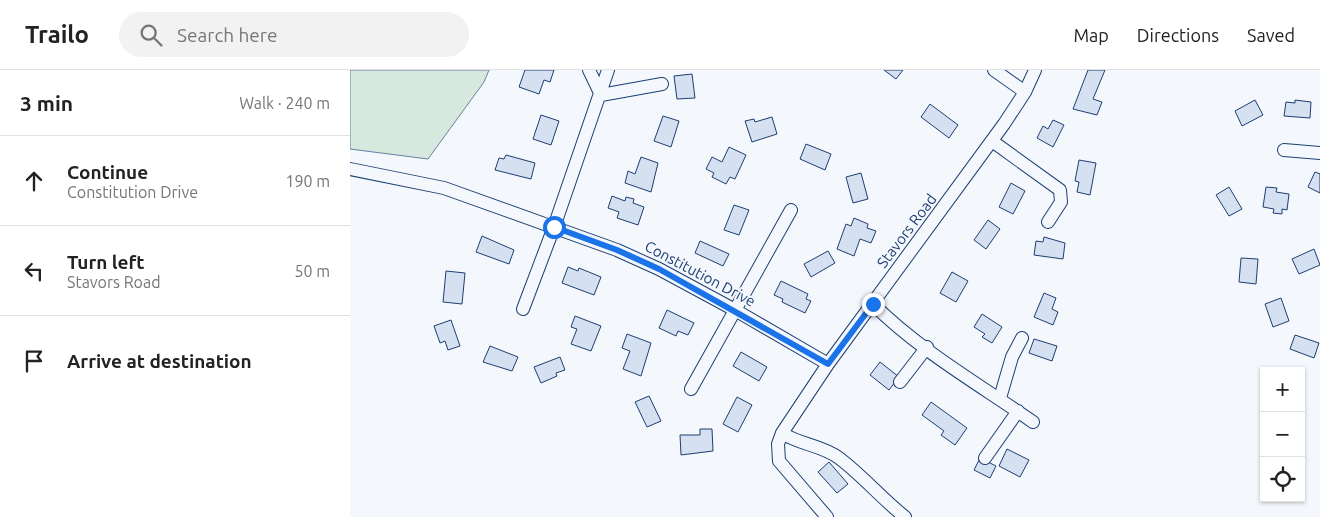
<!DOCTYPE html>
<html lang="en">
<head>
<meta charset="utf-8">
<style>
	:root { --surface:#fff; --page:#f2f2f2; --text:#222; --muted:#767676; --line:#e0e0e0 }
	body { margin:0; font-family:Ubuntu,sans-serif; background:var(--page); color:var(--text) }
	.controls { position:absolute; right:15px; bottom:15px; display:grid; overflow:hidden; border-radius:0px; box-shadow:0 1px 4px #0004 }
	.controls button { width:45px; height:45px; display:grid; place-items:center; padding:0; border:0; border-bottom:1px solid var(--line); background:var(--surface); color:var(--text); font:25px sans-serif }
	.stop { position:absolute; width:15px; height:15px; margin:-11px; border:4px solid #1a73e8; border-radius:50%; background:#fff }
	.stop.end { background:#1a73e8; border-color:#fff; box-shadow:0 1px 5px #0008 }
	.list { margin:0; padding:0; list-style:none }
	h2 { display:flex; justify-content:space-between; align-items:center; height:65px; margin:0; padding:0 20px; font-size:21px }
	h2 small { font-size:16px; font-weight:400; color:var(--muted) }
	.list li { display:grid; grid-template-columns:32px 1fr auto; gap:15px; align-items:center; box-sizing:border-box; height:90px; padding:0 20px; border-top:1px solid var(--line) }
	.list b { display:block; font-size:19px; white-space:nowrap }
	.list p { margin:0; font-size:16px; white-space:nowrap; color:var(--muted) }
	.list em { font-size:16px; font-style:normal; color:var(--muted) }
	.icon { flex:none; width:28px; height:28px; fill:none; stroke:currentColor; stroke-width:2; stroke-linecap:round; stroke-linejoin:round }
	.map { position:relative; flex:none; width:970px; height:447px; overflow:hidden }
	header { display:flex; align-items:center; gap:30px; box-sizing:border-box; height:70px; padding:0 25px; background:var(--surface); border-bottom:1px solid var(--line) }
	header strong { font-size:24px }
	nav { display:flex; gap:28px; margin-inline-start:auto; font-size:18px }
	.search { width:350px; height:45px; background:var(--page); display:flex; align-items:center; gap:12px; box-sizing:border-box; padding:0 18px; border-radius:28px; color:var(--muted); font-size:19px }
	main { display:flex }
	aside { flex:1; background:var(--surface) }
	.map>svg:first-child { display:block }
	.green { fill:#d7e8df; stroke:#687fa3 }
	.building { fill:#d5e0f0; stroke:#1d3f73 }
	.lines { fill:none; stroke-linecap:round; stroke-linejoin:round }
	.minor-casing { stroke:#1d3f73; stroke-width:14 }
	.minor { stroke:#f4f7fb; stroke-width:12 }
	.route { stroke:#1a73e8; stroke-width:6 }
	.labels { text-anchor:middle; stroke-width:4; stroke-linejoin:round; paint-order:stroke }
	.street-label { font-size:15px; fill:#1d3f73; stroke:#f4f7fb }
</style>
</head>
<body>
<header>
<strong>Trailo</strong>
<div class="search"><svg class="icon" aria-label="search" viewBox="0 0 24 24"><circle cx="10" cy="10" r="6"/><path d="M15 15l6 6"/></svg>Search here</div>
<nav><a>Map</a><a>Directions</a><a>Saved</a></nav>
</header>
<main>
<aside>
<h2>3 min<small>Walk · 240 m</small></h2>
<ul class="list">
<li><svg class="icon" aria-label="ahead" viewBox="0 0 24 24"><path d="M12 20V5M6 11l6-6 6 6"/></svg><div><b>Continue</b><p>Constitution Drive</p></div><em>190 m</em></li>
<li><svg class="icon" aria-label="left" viewBox="0 0 24 24"><path d="M17 20v-9H6M10 6l-5 5 5 5"/></svg><div><b>Turn left</b><p>Stavors Road</p></div><em>50 m</em></li>
<li><svg class="icon" aria-label="arrive" viewBox="0 0 24 24"><path d="M6 21V4h12l-3 4 3 4H6"/></svg><div><b>Arrive at destination</b></div></li>
</ul>
</aside>
<div class="map">
<svg width="970" height="447" viewBox="0 0 970 447">
	<rect width="100%" height="100%" fill="#f4f7fb"/>
	<path class="green" d="M0 0H139L134 12 78 89 0 79Z"/>
	<path class="building" d="M175 0H204L200 12 194 10 189 24 169 17Z
		M534 0H553L546 9Z
		M738 0H755L743 29 752 32 747 45 723 39Z
		M342 4 345 28 327 29 324 6Z
		M905 30 913 45 892 56 885 41Z
		M945 30 961 32 960 48 934 46 936 32 945 33Z
		M580 34 608 55 599 68 571 47Z
		M191 45 209 51 201 75 183 69Z
		M313 46 329 51 321 77 304 71Z
		M422 47 427 64 402 72 395 51 404 49 405 52Z
		M703 50 714 55 703 77 687 68 693 56 698 59Z
		M456 74 481 84 475 100 450 89Z
		M379 77 396 85 385 109 380 107 376 114 362 107 364 103 356 99 362 87 372 92Z
		M156 85 185 93 181 109 145 100 149 88 154 89Z
		M291 87 308 93 301 122 275 113 278 101 285 104Z
		M729 90 746 93 740 125 727 122 729 112 725 111Z
		M965 102 970 104V123L958 117Z
		M511 103 518 129 503 133 496 107Z
		M661 113 675 121 663 144 649 137Z
		M879 117 892 139 879 146 866 125Z
		M916 117 927 118 926 122 939 124 937 140 932 139V144L923 143 924 139 913 137Z
		M262 126 275 131 276 127 284 129 283 133 294 137 288 155 267 148 269 142 258 138Z
		M384 135 399 140 389 165 374 160Z
		M504 148 518 154 517 158 526 161 521 173 510 169 504 186 487 179 496 154 501 156Z
		M638 150 650 159 636 179 624 170Z
		M132 166 164 180 159 194 126 182Z
		M694 167 715 173 713 189 684 185 686 171 693 172Z
		M350 171 379 184 373 196 345 183Z
		M964 179 970 195 949 204 942 189Z
		M478 181 485 193 461 207 454 194Z
		M891 188 908 189 906 214 889 212Z
		M218 197 228 201 229 198 251 207 244 225 212 213Z
		M96 201 115 203 112 234 93 232Z
		M602 202 618 211 606 232 590 223Z
		M431 211 458 224 456 229 461 231 455 243 432 232 433 229 424 225Z
		M694 223 706 228 702 239 708 242 703 255 684 247Z
		M931 228 939 251 923 257 915 234Z
		M317 240 344 253 338 265 328 261 326 266 309 258Z
		M632 244 652 257 642 273 632 267 635 264 624 257Z
		M225 246 251 256 241 281 221 274 227 259 221 257Z
		M101 250 110 276 98 280 95 271 90 273 84 256Z
		M277 264 301 273 291 306 273 299 280 281 272 278Z
		M945 265 969 273 964 288 940 279Z
		M684 269 707 276 702 291 679 283Z
		M140 276 168 287 162 301 133 292Z
		M391 282 417 297 409 311 383 296Z
		M210 287 215 300 206 303 207 306 191 313 184 297Z
		M530 292 549 307 539 320 520 305Z
		M299 326 311 351 297 357 285 332Z
		M387 327 402 335 388 362 373 354Z
		M581 332 617 358 605 375 591 365 594 361 572 345Z
		M350 359H362L363 381 331 385 330 365H350Z
		M657 379 679 390 670 407 649 396Z
		M630 388 646 396 640 408 624 400Z
		M479 392 498 414 487 423 468 402Z"/>
	<g class="lines">
		<g class="minor-casing">
			<path id="minor" d="M239 0 251 25
				M644 0 675 22
				M251 25 312 14
				M642 71 710 120 711 132 698 152
				M934 80 970 83
				M0 99 94 118 267 180 309 199 385 240 478 294
				M523 234C569 280 630 315 683 352
				M173 239 204 157 258 0
				M550 312 577 277
				M341 319 441 140
				M650 328 662 287 672 268
				M432 363C450 375 472 375 489 388 513 406 532 429 555 447
				M635 388 668 341
				M477 447 429 391 428 374 432 363 478 294 654 54 675 22 685 0"/>
		</g>
		<use href="#minor" class="minor"/>
	</g>
	<g class="lines">
		<path class="route" d="M204 157 267 180 309 199 478 294 523 234"/>
	</g>
	<g class="labels">
		<g class="street-label">
			<text transform="translate(557 161) rotate(-53)" y="5">Stavors Road</text>
			<text transform="translate(350 204) rotate(28)" y="5">Constitution Drive</text>
		</g>
	</g>
</svg>
<div class="controls">
<button>+</button>
<button>−</button>
<button><svg class="icon" aria-label="locate" viewBox="0 0 24 24"><circle cx="12" cy="12" r="6"/><path d="M12 2v4M12 18v4M2 12h4M18 12h4"/></svg></button>
</div>
<div class="stop" style="left:204px;top:157px"></div>
<div class="stop end" style="left:523px;top:234px"></div>
</div>
</main>
</body>
</html>
